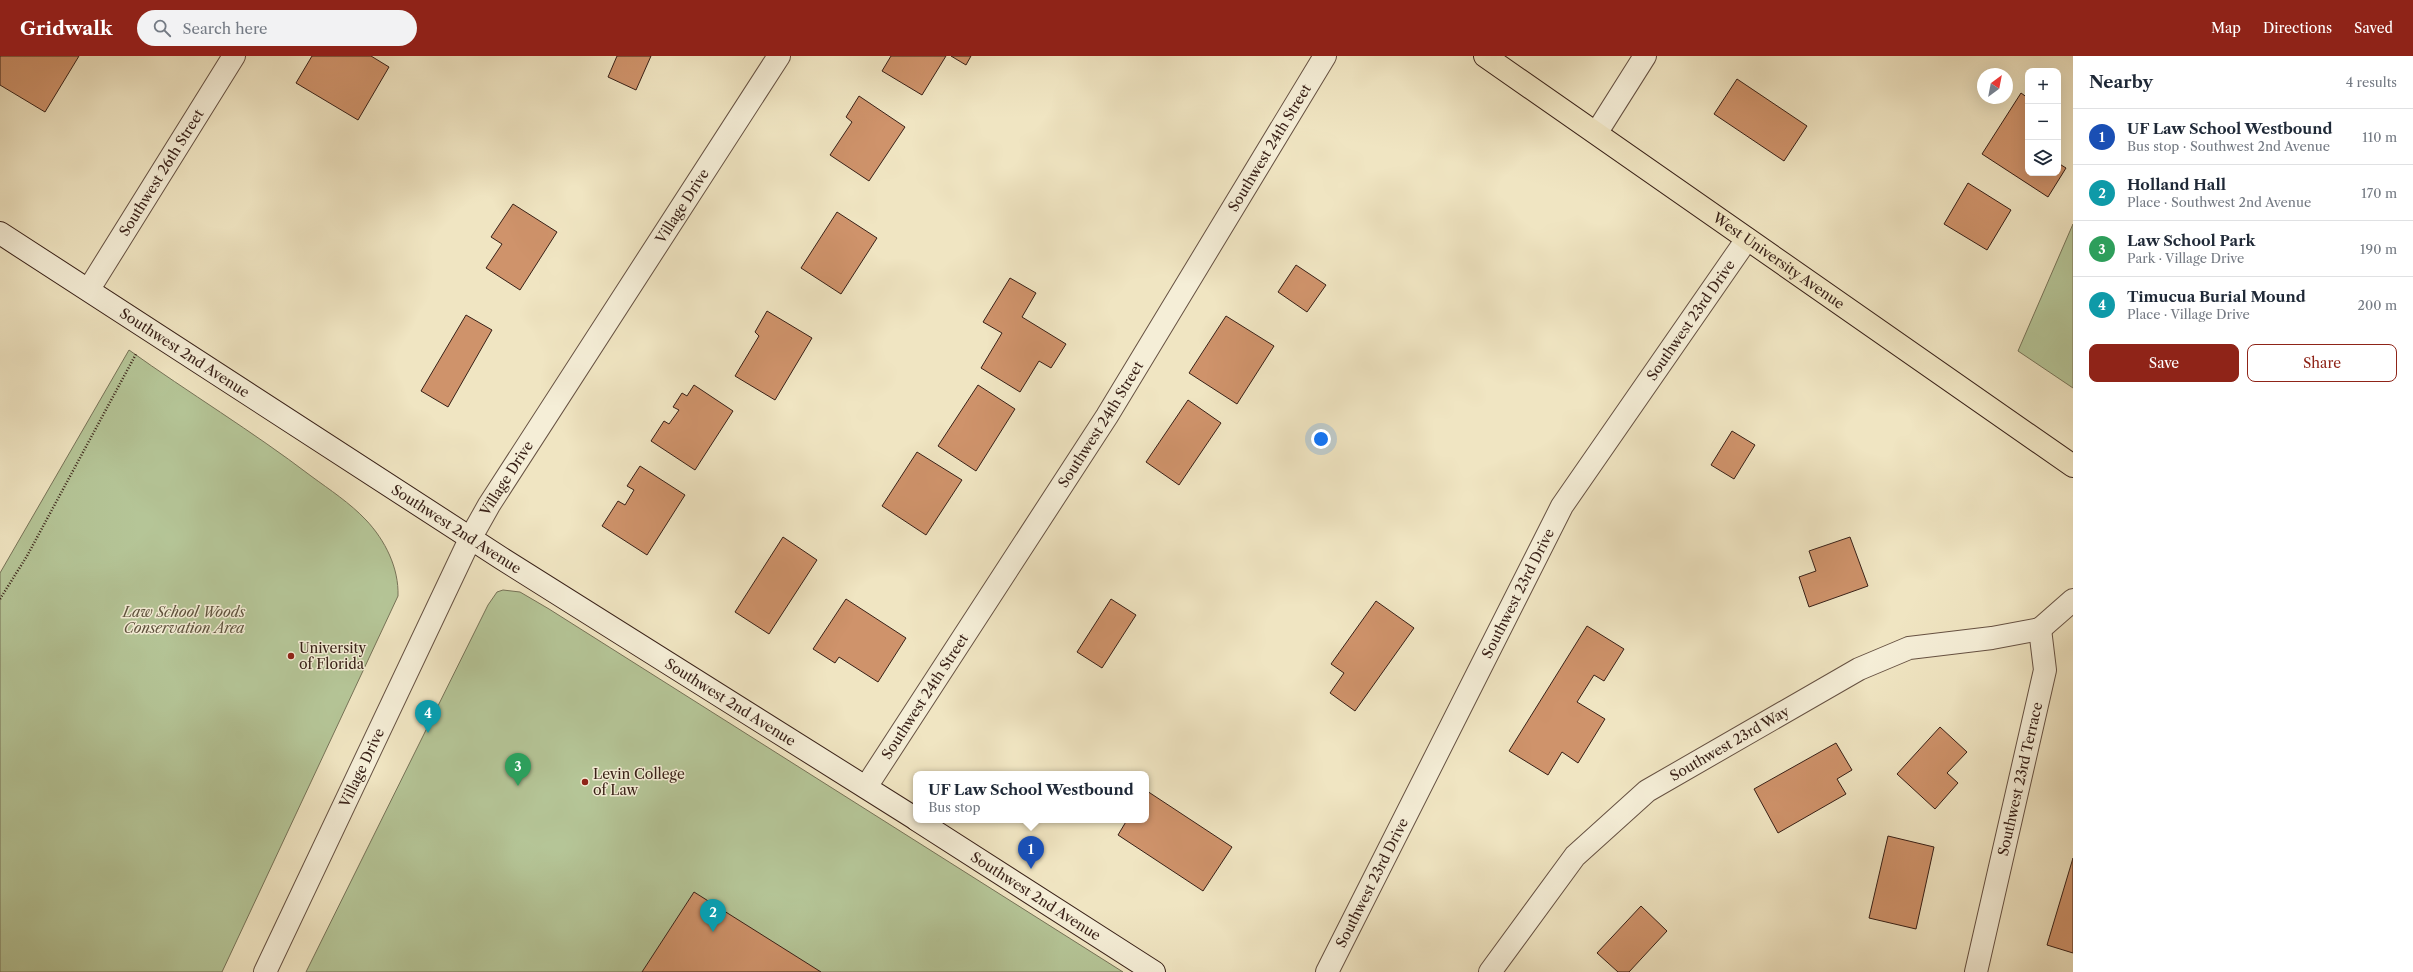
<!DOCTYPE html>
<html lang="en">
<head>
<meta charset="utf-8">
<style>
	:root { --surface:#fff; --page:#f2f2f3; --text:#1f2937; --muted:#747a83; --line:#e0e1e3; --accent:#8f2418 }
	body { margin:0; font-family:"Libre Caslon Text",serif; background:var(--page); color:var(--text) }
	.controls { position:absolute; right:12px; top:12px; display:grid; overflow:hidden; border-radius:8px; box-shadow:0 4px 16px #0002 }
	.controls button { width:36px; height:36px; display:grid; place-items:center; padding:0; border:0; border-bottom:1px solid var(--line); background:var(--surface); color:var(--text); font:20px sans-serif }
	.compass { position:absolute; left:1977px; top:12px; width:36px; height:36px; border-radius:50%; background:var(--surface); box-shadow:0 4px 16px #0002; rotate:32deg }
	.you { position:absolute; left:1321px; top:383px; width:14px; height:14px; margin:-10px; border:3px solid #fff; border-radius:50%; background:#1a73e8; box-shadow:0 0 0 6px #1a73e833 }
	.badge { display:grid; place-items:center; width:26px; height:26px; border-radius:50%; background:var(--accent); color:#fff; font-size:13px; font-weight:700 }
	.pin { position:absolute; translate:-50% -33px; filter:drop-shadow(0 1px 2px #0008) }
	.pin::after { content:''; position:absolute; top:21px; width:14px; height:12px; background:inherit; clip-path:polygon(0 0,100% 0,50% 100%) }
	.popup { position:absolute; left:913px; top:715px; width:236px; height:52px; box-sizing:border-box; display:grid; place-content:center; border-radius:8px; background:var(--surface); filter:drop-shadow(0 1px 3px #0005); font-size:13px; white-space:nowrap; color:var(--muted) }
	.popup b { font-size:15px; color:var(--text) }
	.popup::after { content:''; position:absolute; left:50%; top:100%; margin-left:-8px; border:8px solid transparent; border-top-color:var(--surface) }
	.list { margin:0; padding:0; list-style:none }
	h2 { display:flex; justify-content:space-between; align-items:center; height:52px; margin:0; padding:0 16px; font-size:17px }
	h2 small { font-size:13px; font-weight:400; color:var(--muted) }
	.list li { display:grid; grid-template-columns:26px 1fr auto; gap:12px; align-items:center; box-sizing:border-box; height:56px; padding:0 16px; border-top:1px solid var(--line) }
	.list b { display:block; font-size:15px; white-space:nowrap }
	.list p { margin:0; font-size:13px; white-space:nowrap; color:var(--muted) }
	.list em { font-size:13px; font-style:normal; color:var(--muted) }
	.actions { display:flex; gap:8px; padding:12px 16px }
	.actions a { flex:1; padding:9px 0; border:1px solid var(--accent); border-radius:8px; text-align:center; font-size:14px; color:var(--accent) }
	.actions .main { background:var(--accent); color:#fff }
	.icon { flex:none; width:22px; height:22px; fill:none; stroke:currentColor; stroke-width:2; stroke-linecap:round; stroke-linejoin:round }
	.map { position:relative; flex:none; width:2073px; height:916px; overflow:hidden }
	header { display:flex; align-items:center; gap:24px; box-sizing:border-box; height:56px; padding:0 20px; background:var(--accent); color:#fff }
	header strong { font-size:19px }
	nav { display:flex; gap:22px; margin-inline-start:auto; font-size:14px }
	.search { width:280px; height:36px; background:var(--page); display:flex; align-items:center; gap:10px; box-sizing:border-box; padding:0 14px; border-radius:22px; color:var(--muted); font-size:15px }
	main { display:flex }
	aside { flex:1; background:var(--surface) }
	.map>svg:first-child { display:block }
	.green { fill:#b5c597; stroke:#767257 }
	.building { fill:#cf936b; stroke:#382017 }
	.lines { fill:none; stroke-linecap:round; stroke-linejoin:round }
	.street-casing { stroke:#665142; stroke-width:24 }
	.secondary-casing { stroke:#382017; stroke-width:24 }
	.primary-casing { stroke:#382017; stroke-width:24 }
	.path { stroke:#382017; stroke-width:2.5; stroke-dasharray:1 2; stroke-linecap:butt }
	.street { stroke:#f5eed7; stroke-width:22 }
	.secondary { stroke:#f5eed7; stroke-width:22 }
	.primary { stroke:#f0e5c2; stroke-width:22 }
	.poi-dot { fill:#8f2418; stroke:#f5eed7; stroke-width:1.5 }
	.labels { text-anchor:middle; stroke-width:3; stroke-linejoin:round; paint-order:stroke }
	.street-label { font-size:14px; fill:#382017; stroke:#f5eed7 }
	.park-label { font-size:14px; font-style:italic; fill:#5e523d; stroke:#f5eed7 }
	.poi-label { font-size:14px; fill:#382017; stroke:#f5eed7; text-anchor:start }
</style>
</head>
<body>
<header>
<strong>Gridwalk</strong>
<div class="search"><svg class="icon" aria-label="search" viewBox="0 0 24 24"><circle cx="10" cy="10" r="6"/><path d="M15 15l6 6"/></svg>Search here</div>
<nav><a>Map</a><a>Directions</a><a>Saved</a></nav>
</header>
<main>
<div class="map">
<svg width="2073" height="916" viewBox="0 0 2073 916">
	<rect width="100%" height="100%" fill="#f0e5c2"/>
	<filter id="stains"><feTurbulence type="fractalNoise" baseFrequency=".005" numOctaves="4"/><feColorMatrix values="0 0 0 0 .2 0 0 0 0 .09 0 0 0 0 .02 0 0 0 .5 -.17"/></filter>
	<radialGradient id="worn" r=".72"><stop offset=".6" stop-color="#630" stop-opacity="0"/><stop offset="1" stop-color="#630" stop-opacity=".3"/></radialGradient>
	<path class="green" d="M2073 168V332L2018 295Z
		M129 294C189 337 252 375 311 420 330 434 350 447 366 464 385 484 399 512 398 540L222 916H0V517Z
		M503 534 520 536 549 553 1123 916H306L488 549 497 536Z"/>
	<path class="building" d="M0 0H79L45 56 0 29Z
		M312 0H371L389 11 358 64 296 27Z
		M617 0H651L636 34 608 21Z
		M891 0H946L922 39 882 15Z
		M951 0H971L966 9Z
		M1737 23 1807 70 1784 105 1714 58Z
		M2021 37 2028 42V117H2058V107L2066 112 2048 141 1982 98Z
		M859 40 905 71 869 125 830 99 852 66 846 61Z
		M1968 127 2011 154 1987 194 1944 168Z
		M513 148 557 176 520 234 486 212 502 188 491 181Z
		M837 156 877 182 841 238 801 212Z
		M1296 209 1326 229 1307 256 1278 236Z
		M1010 222 1036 237 1022 261 1066 288 1051 312 1039 305 1020 336 981 312 1002 277 983 266Z
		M767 255 812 282 775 344 735 320 759 280 755 276Z
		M466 259 492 274 448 351 421 335Z
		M1226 260 1274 290 1237 348 1189 317Z
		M694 329 733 355 695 414 651 385 664 365 669 368 679 354 673 351 682 337 687 340Z
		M978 329 1015 353 976 415 938 390Z
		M1188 344 1221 367 1179 429 1146 406Z
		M1732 375 1755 389 1734 423 1711 409Z
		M917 396 962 424 926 479 882 450Z
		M640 410 685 439 647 499 602 470 618 445 625 449 634 434 627 430Z
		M783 481 817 504 769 578 735 556Z
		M1850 481 1868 530 1809 551 1799 521 1816 515 1809 495Z
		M846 543 906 582 878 626 839 601 835 607 813 593Z
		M1111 543 1136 559 1102 612 1077 596Z
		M1376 545 1414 572 1355 655 1330 637 1344 617 1331 608Z
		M1587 570 1624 593 1604 625 1594 619 1577 646 1605 663 1578 707 1562 696 1548 719 1509 695Z
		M1940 671 1967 696 1947 717 1958 727 1935 753 1897 718Z
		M1836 687 1852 714 1837 723 1846 738 1778 777 1754 733Z
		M1147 735 1232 791 1203 835 1118 779 1127 764H1146Z
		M1888 780 1934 791 1916 873 1869 862Z
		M2073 802V897L2047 889Z
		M694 836 821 916H642Z
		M1641 850 1667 875 1629 916H1618L1597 897Z"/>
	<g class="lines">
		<g class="street-casing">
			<g id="street">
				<path d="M1597 76 1645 0"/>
				<path id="s1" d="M89 233 234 0"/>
				<path d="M2040 573 2073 544"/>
				<path id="s2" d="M866 731 1107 360 1325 0"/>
				<path id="s3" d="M265 916 471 481 489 449 779 0"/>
				<path id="s4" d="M1327 916 1562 450 1747 183"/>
				<path id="s5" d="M1490 916 1575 800 1647 735 1859 613 1909 592 1992 582 2040 573"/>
				<path id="s6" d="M1976 916 2045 614 2040 573"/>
			</g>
		</g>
		<g class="secondary-casing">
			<g id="secondary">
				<path id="s7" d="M0 177 501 502 916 763"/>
				<path id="s8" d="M917 764 1154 916"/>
			</g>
		</g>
		<g class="primary-casing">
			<g id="primary">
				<path id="s9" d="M1485 0 2073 410"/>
			</g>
		</g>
		<path class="path" d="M0 543 27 500 136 298"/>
		<use href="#street" class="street"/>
		<use href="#secondary" class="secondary"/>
		<use href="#primary" class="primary"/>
	</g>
	<g class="poi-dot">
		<circle cx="291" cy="600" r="4"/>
		<circle cx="585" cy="726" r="4"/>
	</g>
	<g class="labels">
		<g class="street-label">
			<text dy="5" stroke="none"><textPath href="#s2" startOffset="756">Southwest 24th Street</textPath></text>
			<text dy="5" stroke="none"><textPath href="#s1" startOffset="137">Southwest 26th Street</textPath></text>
			<text dy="5" stroke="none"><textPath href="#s3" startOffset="874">Village Drive</textPath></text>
			<text dy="5" stroke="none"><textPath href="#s9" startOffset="358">West University Avenue</textPath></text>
			<text dy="5" stroke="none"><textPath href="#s4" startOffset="748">Southwest 23rd Drive</textPath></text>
			<text dy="5" stroke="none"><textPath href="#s7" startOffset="220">Southwest 2nd Avenue</textPath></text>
			<text dy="5" stroke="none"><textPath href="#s2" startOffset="432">Southwest 24th Street</textPath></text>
			<text dy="5" stroke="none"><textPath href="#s3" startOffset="550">Village Drive</textPath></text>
			<text dy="5" stroke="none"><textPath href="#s7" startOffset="544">Southwest 2nd Avenue</textPath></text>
			<text dy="5" stroke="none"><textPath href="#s4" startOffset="424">Southwest 23rd Drive</textPath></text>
			<text dy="5" stroke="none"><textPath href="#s2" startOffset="108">Southwest 24th Street</textPath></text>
			<text dy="5" stroke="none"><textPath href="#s7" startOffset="868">Southwest 2nd Avenue</textPath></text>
			<text dy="5" stroke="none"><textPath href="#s5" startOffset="336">Southwest 23rd Way</textPath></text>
			<text dy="5" stroke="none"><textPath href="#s3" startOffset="226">Village Drive</textPath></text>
			<text dy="5" stroke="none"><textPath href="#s6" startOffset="198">Southwest 23rd Terrace</textPath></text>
			<text dy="5" stroke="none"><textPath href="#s4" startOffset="100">Southwest 23rd Drive</textPath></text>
			<text dy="5" stroke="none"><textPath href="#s8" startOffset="141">Southwest 2nd Avenue</textPath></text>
		</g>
		<g class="park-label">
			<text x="184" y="561">Law School Woods<tspan x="184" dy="16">Conservation Area</tspan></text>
		</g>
		<g class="poi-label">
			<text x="299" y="597">University<tspan x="299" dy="16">of Florida</tspan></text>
			<text x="593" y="723">Levin College<tspan x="593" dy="16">of Law</tspan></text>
		</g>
	</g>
	<rect width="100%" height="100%" filter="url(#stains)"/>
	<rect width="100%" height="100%" fill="url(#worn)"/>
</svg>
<div class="controls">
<button>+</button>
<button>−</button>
<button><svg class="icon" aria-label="layers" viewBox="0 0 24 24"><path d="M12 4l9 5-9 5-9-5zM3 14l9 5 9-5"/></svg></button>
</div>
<svg class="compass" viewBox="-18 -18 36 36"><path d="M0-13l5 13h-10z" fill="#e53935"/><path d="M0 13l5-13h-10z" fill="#747a83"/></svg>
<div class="you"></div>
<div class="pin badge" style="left:1031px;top:813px;background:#1a4fb4">1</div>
<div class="popup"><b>UF Law School Westbound</b>Bus stop</div>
<div class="pin badge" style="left:713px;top:876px;background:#0f9aa8">2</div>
<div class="pin badge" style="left:518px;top:730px;background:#2e9e5b">3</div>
<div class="pin badge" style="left:428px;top:677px;background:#0f9aa8">4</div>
</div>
<aside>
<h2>Nearby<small>4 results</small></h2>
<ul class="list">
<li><span class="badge" style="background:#1a4fb4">1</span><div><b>UF Law School Westbound</b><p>Bus stop · Southwest 2nd Avenue</p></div><em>110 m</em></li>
<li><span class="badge" style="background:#0f9aa8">2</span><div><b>Holland Hall</b><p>Place · Southwest 2nd Avenue</p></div><em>170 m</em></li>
<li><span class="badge" style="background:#2e9e5b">3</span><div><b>Law School Park</b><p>Park · Village Drive</p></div><em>190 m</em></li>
<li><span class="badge" style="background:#0f9aa8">4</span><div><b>Timucua Burial Mound</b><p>Place · Village Drive</p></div><em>200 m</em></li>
</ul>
<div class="actions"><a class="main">Save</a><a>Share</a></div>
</aside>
</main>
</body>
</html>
